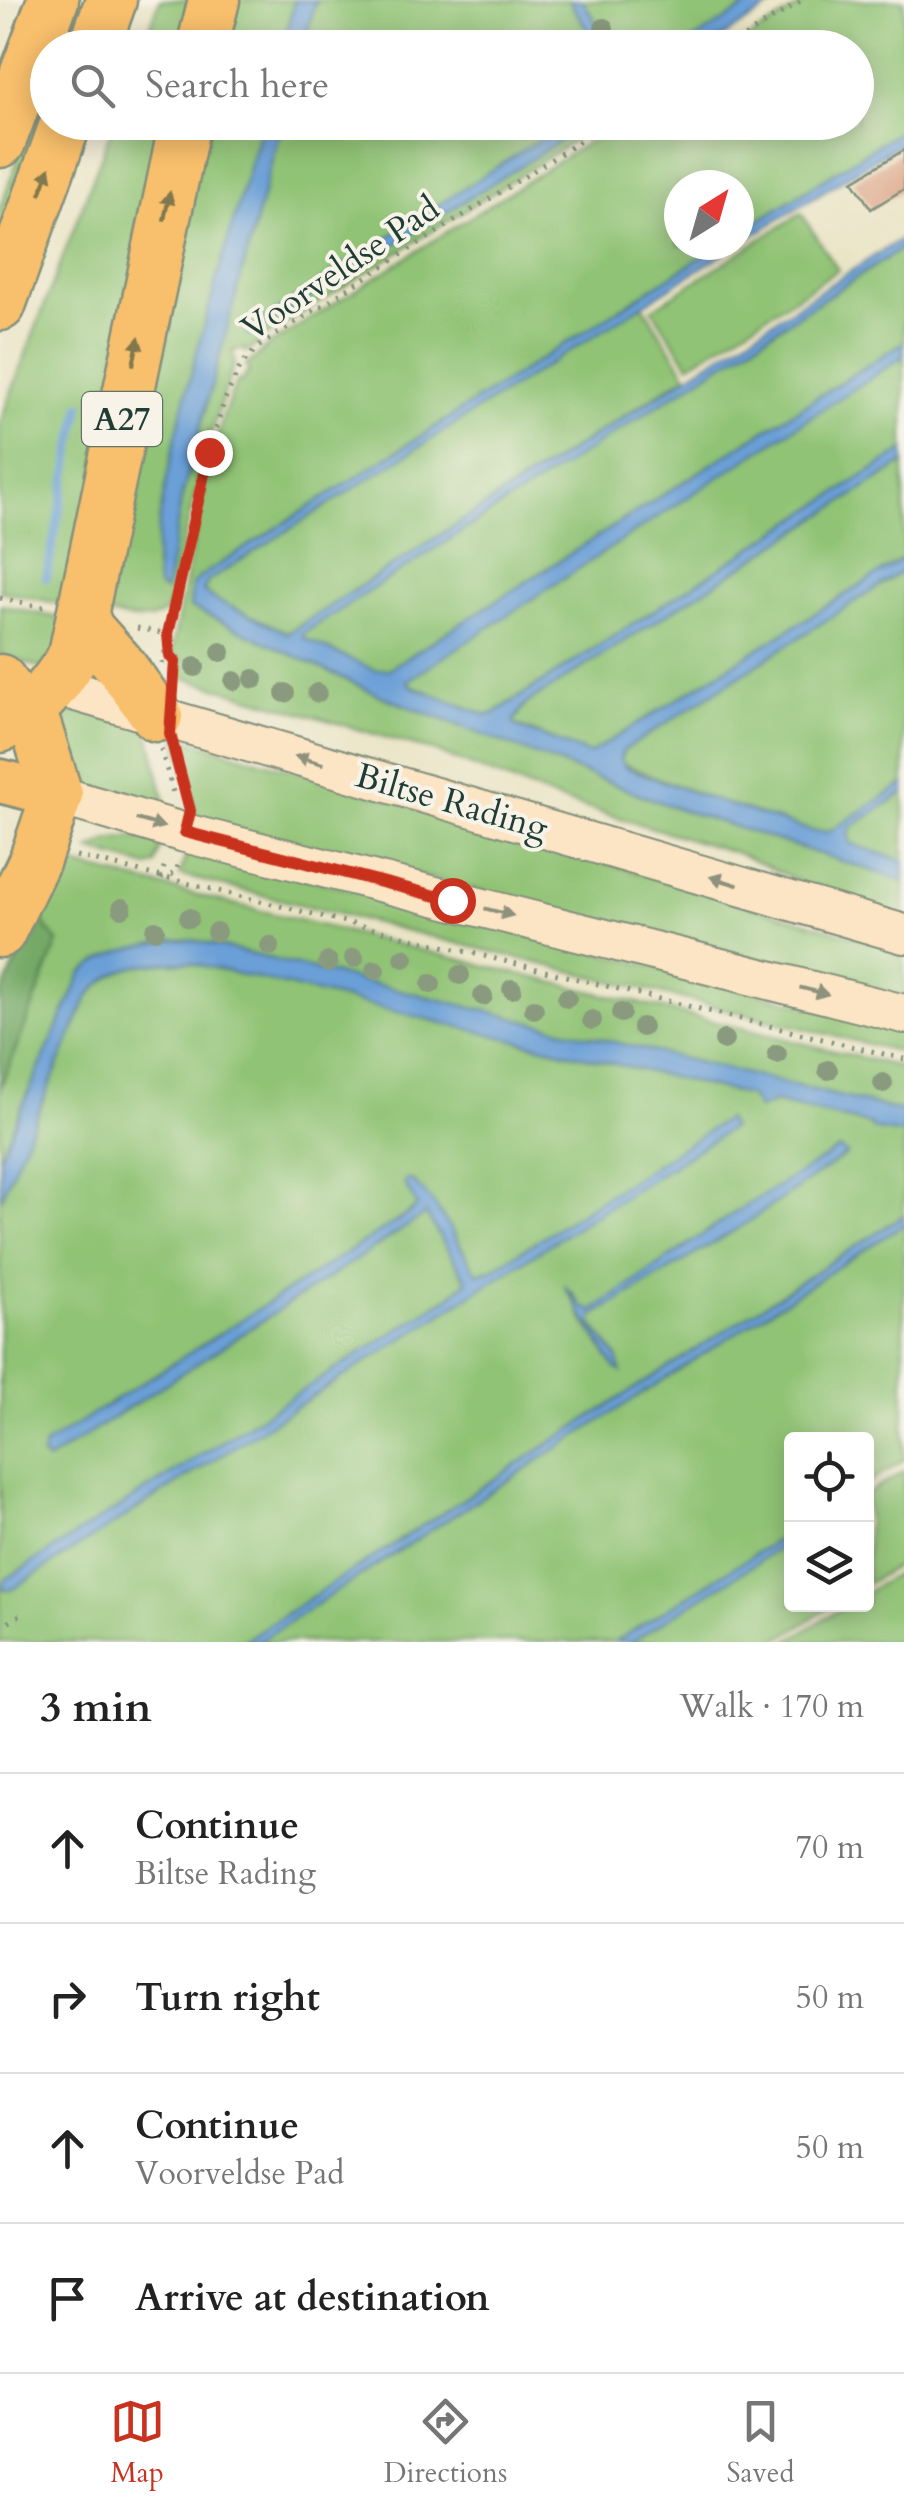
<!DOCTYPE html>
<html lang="en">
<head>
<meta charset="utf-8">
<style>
	:root { --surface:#fff; --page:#f6f6f6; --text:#222; --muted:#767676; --line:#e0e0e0; --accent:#c8321e }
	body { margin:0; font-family:Cardo,serif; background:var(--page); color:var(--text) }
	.controls { position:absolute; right:30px; bottom:30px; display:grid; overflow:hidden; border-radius:10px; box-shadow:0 5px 25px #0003 }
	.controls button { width:90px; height:90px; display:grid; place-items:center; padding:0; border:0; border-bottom:2px solid var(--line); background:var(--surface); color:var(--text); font:50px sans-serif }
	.compass { position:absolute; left:664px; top:170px; width:90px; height:90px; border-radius:50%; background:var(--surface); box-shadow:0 5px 25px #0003; rotate:37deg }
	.stop { position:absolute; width:30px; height:30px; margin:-22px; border:8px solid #c8321e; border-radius:50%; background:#fff }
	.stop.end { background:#c8321e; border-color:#fff; box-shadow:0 2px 10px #0008 }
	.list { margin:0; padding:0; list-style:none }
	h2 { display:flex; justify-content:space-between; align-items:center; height:130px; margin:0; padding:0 40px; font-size:42px }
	h2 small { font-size:32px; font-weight:400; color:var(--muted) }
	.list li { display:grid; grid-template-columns:65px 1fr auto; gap:30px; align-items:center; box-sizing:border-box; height:150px; padding:0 40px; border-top:2px solid var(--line) }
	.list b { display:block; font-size:38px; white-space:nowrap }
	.list p { margin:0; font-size:32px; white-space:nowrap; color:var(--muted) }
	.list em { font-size:32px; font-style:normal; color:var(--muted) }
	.icon { flex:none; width:55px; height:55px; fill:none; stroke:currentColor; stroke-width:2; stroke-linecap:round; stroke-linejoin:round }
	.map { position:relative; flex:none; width:904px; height:1642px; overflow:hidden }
	.search { position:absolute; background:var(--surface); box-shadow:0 5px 25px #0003; left:30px; right:30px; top:30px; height:110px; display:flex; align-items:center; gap:25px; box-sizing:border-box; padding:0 35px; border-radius:55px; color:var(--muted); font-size:38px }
	.sheet { height:730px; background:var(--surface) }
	nav { display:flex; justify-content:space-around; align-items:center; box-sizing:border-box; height:140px; border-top:2px solid var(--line); background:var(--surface); font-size:28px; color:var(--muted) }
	nav a { display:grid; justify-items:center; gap:5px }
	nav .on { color:var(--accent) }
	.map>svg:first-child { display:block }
	.green { fill:#90c374; stroke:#588054; stroke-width:2.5; fill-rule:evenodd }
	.forest { fill:#74a966; stroke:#4a734d; stroke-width:2.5 }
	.water { fill:#6a9fd7; stroke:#446e86; stroke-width:2.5 }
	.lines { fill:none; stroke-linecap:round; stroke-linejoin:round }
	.stream { stroke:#6a9fd7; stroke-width:8 }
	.building { fill:#dba383 }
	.secondary-casing { stroke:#84907d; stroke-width:42 }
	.primary-casing { stroke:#84907d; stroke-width:48 }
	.motorway-casing { stroke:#84907d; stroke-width:55 }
	.path { stroke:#84907d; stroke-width:5; stroke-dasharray:2.5 8; stroke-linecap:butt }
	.secondary { stroke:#fce5c4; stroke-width:38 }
	.primary { stroke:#f8bf6c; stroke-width:42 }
	.motorway { stroke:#f8bf6c; stroke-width:50 }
	.tree { fill:#8a9a7e }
	.oneway { fill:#81784d }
	.oneway2 { fill:#8e917c }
	.route { stroke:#c8321e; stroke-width:12 }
	.labels { text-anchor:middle; stroke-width:8; stroke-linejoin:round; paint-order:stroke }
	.shield { fill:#f7f3e8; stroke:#60746a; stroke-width:2.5 }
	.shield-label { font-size:32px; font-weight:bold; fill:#1f3d34 }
	.street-label { font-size:35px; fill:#1f3d34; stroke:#f7f3e8 }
</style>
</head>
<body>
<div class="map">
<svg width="904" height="1642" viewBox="0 0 904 1642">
	<rect width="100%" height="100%" fill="#f7f3e8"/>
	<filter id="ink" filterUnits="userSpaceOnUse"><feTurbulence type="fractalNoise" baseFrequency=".01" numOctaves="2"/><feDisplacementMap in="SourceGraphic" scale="20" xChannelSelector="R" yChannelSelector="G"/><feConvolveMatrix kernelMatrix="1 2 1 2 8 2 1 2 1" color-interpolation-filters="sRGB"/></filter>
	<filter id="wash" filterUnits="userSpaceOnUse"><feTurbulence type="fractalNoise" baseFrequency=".0048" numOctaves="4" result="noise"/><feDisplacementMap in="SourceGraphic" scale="40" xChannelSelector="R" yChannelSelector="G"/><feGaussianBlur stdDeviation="2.25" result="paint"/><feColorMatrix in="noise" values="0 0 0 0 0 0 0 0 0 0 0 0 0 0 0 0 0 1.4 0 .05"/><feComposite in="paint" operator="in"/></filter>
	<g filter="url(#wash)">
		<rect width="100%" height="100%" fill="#eae4c6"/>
		<path class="green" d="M160 0H207L198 47 142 48Z
			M234 0H295L282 47 224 48Z
			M316 0H569L598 47 303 48Z
			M582 0H757L683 48 612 47Z
			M810 0H904V128L739 233V185H679V245H720L200 577 190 607 381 696 676 808 904 881V917L831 896 740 854 560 800 436 752 178 676 181 658 171 655 199 512 223 416 237 381 243 380 249 370 246 366 269 345 618 123 856 122V48L735 47Z
			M35 114 45 118 0 239V208Z
			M114 123H181L76 607 0 591V422Z
			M207 123H262L173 451 160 516 155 568 165 590 182 496 282 123H567L248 329 249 335 589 123H602L268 335 247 352 243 349 232 351 235 362 205 450 167 611C147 626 125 618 101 613Z
			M801 213 838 270 689 365 652 309Z
			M904 247V342L389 669 374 670 303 639 304 633Z
			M642 304 687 375 288 633 216 600 203 590 208 581Z
			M904 356V450L492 714 486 715 408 684 409 678Z
			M904 463V558L589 754 513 724 526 704Z
			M904 570V784L829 832 812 831 713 800 621 763 623 751Z
			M0 605 72 621 52 671 0 655Z
			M62 703 148 728 167 811 69 786 54 708Z
			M176 736 904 951V997L193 819V798Z
			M904 793V861L851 844 848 835 851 827Z
			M132 837 162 842 155 865 148 867 90 850 109 841Z
			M188 848 904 1030V1053L180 875Z
			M74 865 904 1068V1112L193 940H172L82 973 0 1156V1089L58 943 38 916 47 889 62 869 71 872Z
			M188 962 750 1096 758 1109 774 1102 872 1125V1129L904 1134V1215L242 1642H0V1200L86 1001C110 963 147 963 188 962ZM731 1127 11 1590 3 1589 5 1580 449 1297 467 1281 426 1214 47 1461 42 1457 46 1444 411 1212 417 1207 414 1182 432 1202 477 1274 493 1269ZM846 1155 742 1226 593 1316 592 1324 617 1357 620 1370 615 1367 583 1319 571 1291 583 1307 592 1311 734 1213Z
			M904 1224V1460L867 1484 866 1440H792L791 1531 615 1642H258Z
			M904 1471V1561L867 1584V1494Z
			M791 1541 792 1604 834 1605 774 1642H631Z
			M904 1569V1642H786L847 1605 866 1604 867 1592Z"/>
		<path class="forest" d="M38 916 58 942 0 1089V997Z"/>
		<path class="water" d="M295 0H316L303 47H282Z
			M569 0H582L612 47H598Z
			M757 0H781L707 47H683Z
			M567 122 589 123 249 336 247 332 337 270Z
			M262 123H282L182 496 166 590 160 589C132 547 243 190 262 123Z
			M904 128V141L739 244V233Z
			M904 237V247L304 633 303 638 374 670 389 669 904 342V356L407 681 411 686 486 715 493 714 904 450V463L526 704 513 722 517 727 589 754 904 558V570L623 751 620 758 625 767 713 800 812 831 829 832 904 784V793L851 827 848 835 851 844 904 861V881L676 808 381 696 190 607 192 585 200 577 720 245H737L208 581 203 591 216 600 288 633Z
			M172 940H193L904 1112V1134L872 1129V1125L774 1102 758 1109 750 1096 188 962C148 963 110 963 86 1001L0 1200V1156L82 973C107 951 141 946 172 940Z
			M726 1119 731 1128 11 1590 3 1589 5 1580 449 1297 467 1281 426 1214 47 1461 42 1456 46 1444 411 1212 417 1206 404 1183 408 1179C436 1194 459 1248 478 1274L493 1269Z
			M839 1149 847 1154 742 1226 593 1316 592 1325 617 1357 621 1371 615 1368 564 1285 583 1307 592 1311 734 1213Z
			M904 1215V1224L258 1642H242Z
			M791 1531V1541L631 1642H615Z"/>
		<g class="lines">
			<path class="stream" d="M46 578 81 405"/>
		</g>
		<g id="blocks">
			<path class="building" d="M904 150V189L871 209 853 181Z"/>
		</g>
	</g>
	<g filter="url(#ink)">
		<use href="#blocks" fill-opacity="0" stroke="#84907d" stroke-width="2.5"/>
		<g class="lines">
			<g class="secondary-casing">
				<path id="secondary" d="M56 686 904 934
					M57 795 185 833 904 1014"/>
			</g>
			<g class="primary-casing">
				<path id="primary" d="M0 781 57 795"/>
			</g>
			<g class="motorway-casing">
				<path id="motorway" d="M94 48 111 0
					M202 48 214 0
					M0 142 53 0
					M0 305 66 122
					M83 615 88 629 119 664 157 716
					M0 680 36 727 57 795 35 859 0 932
					M0 727C35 709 55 688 74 654L185 122"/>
			</g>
			<path class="path" d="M727 48 802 0
				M0 598 48 608
				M137 628 168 634
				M169 642 170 657 175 661 173 674
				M162 664 209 451 225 399 241 365 258 347 285 329 610 122
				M161 749 174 796
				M175 754 188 801
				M76 856 904 1059
				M161 878 176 873 179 861
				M160 879 166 861
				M0 1628 26 1611"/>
			<use href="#secondary" class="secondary"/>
			<use href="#primary" class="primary"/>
			<use href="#motorway" class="motorway"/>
		</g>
		<g class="tree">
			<circle cx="604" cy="28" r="10"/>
			<circle cx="221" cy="652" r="10"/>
			<circle cx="195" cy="667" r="10"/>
			<circle cx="254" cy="679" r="10"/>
			<circle cx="234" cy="681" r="10"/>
			<circle cx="285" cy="693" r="10"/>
			<circle cx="317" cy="693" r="10"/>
			<circle cx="122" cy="908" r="10"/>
			<circle cx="189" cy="918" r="10"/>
			<circle cx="155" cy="930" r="10"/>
			<circle cx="216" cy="932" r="10"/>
			<circle cx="270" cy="946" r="10"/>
			<circle cx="354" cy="958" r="10"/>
			<circle cx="404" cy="958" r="10"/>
			<circle cx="328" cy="962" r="10"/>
			<circle cx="375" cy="970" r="10"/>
			<circle cx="460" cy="975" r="10"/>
			<circle cx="431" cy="984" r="10"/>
			<circle cx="512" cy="989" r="10"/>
			<circle cx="483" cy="996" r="10"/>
			<circle cx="567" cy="998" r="10"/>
			<circle cx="534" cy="1009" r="10"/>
			<circle cx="621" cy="1013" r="10"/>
			<circle cx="592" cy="1020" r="10"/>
			<circle cx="642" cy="1027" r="10"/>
			<circle cx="724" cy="1040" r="10"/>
			<circle cx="777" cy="1054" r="10"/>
			<circle cx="828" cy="1070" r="10"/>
			<circle cx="883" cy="1083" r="10"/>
		</g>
		<defs><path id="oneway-solid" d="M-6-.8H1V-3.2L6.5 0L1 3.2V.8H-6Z" transform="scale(2.5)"/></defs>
		<g class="oneway">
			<use href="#oneway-solid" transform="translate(45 181) rotate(-70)"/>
			<use href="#oneway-solid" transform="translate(167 206) rotate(-78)"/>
			<use href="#oneway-solid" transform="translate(136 351) rotate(-78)"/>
		</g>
		<g class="oneway2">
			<use href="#oneway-solid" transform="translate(309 760) rotate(-164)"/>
			<use href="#oneway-solid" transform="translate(150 823) rotate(16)"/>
			<use href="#oneway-solid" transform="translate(724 881) rotate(-163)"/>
			<use href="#oneway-solid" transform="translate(499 912) rotate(14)"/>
			<use href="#oneway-solid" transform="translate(814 991) rotate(14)"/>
		</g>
	</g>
	<g class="lines" filter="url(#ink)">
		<path class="route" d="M209 452 168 634 170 656 175 661 170 734 190 811 185 832 452 900"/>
	</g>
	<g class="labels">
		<rect class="shield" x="82" y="392" width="80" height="54" rx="8"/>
		<g class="shield-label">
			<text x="122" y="430">A27</text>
		</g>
		<g class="street-label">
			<text transform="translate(340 268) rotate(-34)" y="12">Voorveldse Pad</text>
			<text transform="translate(452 801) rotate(16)" y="12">Biltse Rading</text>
		</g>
	</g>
</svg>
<div class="controls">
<button><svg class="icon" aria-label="locate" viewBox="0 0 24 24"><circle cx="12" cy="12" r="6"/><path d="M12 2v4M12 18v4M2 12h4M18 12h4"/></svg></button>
<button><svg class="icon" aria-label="layers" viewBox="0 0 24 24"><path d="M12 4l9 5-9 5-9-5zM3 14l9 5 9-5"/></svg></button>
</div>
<svg class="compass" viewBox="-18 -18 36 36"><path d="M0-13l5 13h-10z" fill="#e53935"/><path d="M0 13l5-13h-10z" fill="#767676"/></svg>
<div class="stop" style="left:452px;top:900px"></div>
<div class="stop end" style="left:209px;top:452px"></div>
<div class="search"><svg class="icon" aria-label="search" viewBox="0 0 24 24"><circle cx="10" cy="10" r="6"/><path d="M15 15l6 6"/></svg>Search here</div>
</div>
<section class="sheet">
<h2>3 min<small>Walk · 170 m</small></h2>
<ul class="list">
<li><svg class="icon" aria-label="ahead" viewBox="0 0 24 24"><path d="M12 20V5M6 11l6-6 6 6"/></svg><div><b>Continue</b><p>Biltse Rading</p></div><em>70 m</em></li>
<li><svg class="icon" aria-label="right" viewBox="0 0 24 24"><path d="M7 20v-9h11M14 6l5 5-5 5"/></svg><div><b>Turn right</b></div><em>50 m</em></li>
<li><svg class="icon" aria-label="ahead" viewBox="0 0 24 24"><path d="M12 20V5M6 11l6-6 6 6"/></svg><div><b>Continue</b><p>Voorveldse Pad</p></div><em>50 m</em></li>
<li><svg class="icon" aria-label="arrive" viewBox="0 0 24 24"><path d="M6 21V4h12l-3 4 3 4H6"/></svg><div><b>Arrive at destination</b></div></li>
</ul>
</section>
<nav>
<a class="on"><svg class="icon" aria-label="map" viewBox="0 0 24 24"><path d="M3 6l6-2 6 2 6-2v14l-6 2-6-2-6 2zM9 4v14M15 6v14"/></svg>Map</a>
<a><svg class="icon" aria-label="directions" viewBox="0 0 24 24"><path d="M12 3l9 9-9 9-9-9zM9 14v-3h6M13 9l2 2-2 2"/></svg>Directions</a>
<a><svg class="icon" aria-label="saved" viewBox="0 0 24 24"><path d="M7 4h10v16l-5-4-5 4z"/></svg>Saved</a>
</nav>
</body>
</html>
